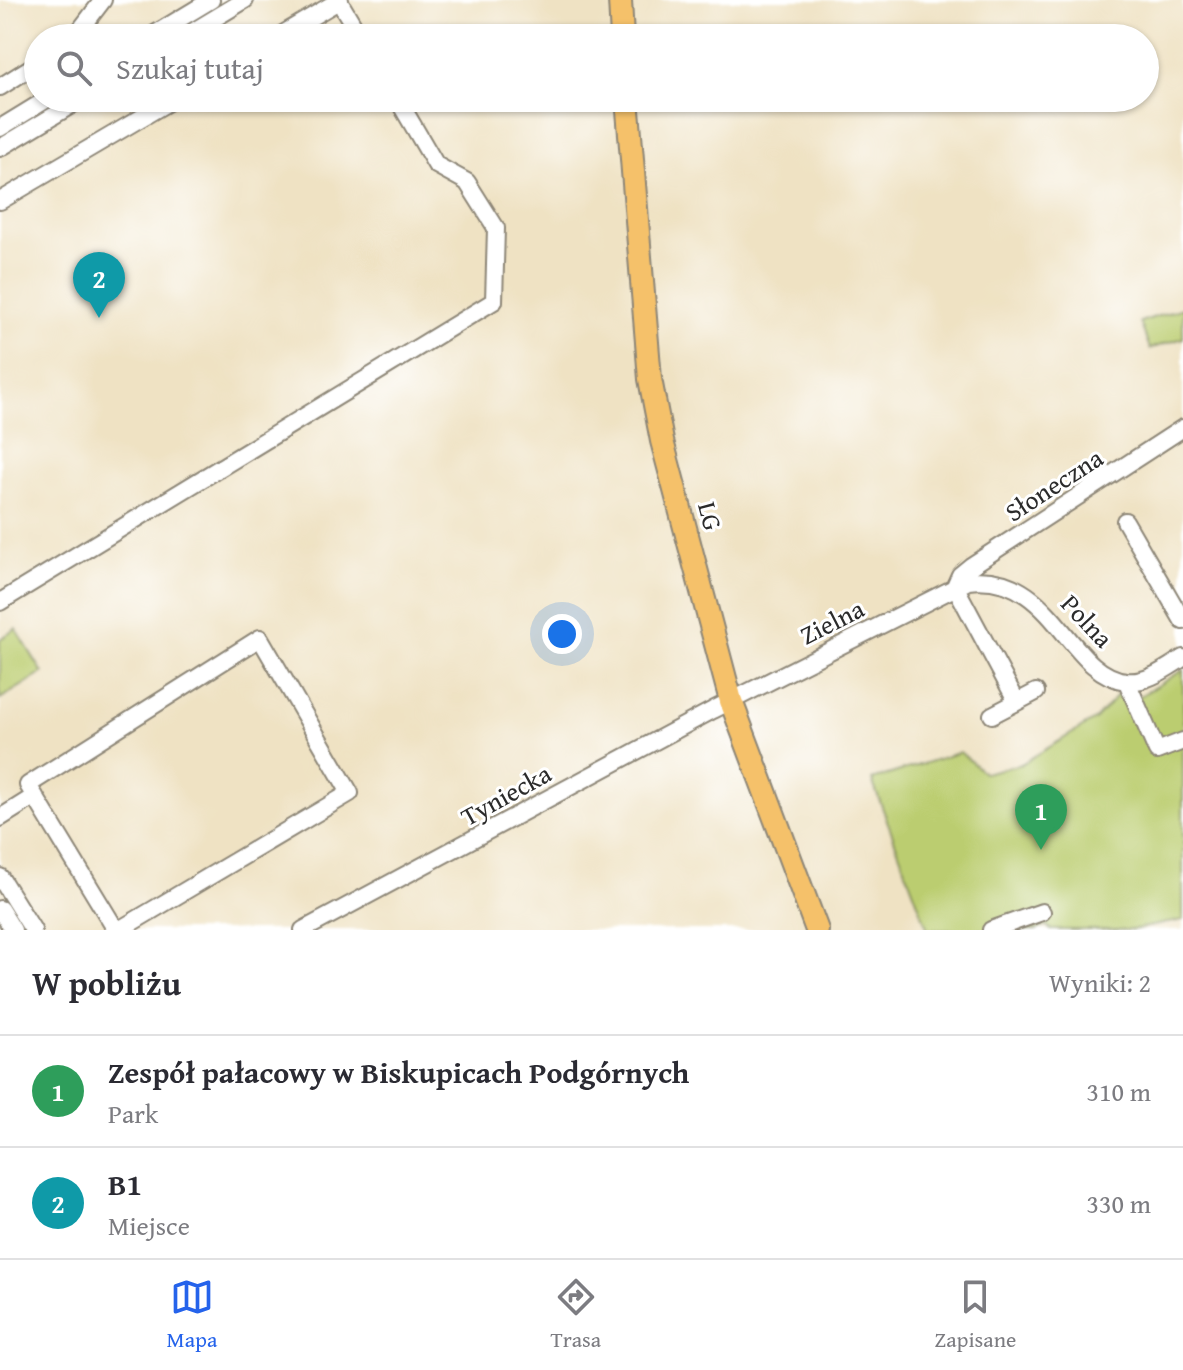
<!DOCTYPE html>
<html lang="pl">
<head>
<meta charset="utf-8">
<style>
	:root { --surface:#fff; --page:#f7f7f7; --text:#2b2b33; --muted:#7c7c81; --line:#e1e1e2; --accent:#2563eb }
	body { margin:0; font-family:"Gentium Book Plus",serif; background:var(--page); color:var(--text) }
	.you { position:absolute; left:562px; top:634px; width:28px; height:28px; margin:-20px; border:6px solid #fff; border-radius:50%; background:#1a73e8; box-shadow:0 0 0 12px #1a73e833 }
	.badge { display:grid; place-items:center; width:52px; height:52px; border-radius:50%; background:var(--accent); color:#fff; font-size:26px; font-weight:700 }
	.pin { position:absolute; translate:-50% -66px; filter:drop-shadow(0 2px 4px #0008) }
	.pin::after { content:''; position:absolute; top:42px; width:28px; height:24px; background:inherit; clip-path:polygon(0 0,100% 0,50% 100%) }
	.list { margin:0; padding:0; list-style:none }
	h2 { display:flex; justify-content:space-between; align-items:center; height:104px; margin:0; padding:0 32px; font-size:34px }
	h2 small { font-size:26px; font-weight:400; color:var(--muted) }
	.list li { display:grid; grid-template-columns:52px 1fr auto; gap:24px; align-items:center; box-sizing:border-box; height:112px; padding:0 32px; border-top:2px solid var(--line) }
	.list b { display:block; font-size:30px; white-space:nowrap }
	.list p { margin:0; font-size:26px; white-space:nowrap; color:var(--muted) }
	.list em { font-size:26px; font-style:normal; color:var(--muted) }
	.icon { flex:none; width:44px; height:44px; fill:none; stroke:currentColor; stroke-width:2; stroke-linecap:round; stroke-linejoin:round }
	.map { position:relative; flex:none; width:1183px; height:930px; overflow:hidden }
	.search { position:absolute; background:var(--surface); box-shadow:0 2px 6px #0004; left:24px; right:24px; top:24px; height:88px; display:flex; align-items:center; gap:20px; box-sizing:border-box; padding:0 28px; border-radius:44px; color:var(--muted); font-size:30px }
	.sheet { height:328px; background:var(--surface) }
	nav { display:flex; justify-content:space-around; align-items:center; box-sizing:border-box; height:112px; border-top:2px solid var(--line); background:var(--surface); font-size:22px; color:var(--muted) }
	nav a { display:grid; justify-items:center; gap:4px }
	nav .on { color:var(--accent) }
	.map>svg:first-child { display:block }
	.park { fill:#bbcd70; stroke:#737c4e; stroke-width:2 }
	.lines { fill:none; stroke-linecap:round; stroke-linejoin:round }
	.minor-casing { stroke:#8d8677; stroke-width:20 }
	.major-casing { stroke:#8d8677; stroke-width:26 }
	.minor { stroke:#fff; stroke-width:16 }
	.major { stroke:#f5c16b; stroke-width:22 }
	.labels { text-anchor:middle; stroke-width:6; stroke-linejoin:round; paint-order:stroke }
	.street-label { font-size:26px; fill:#2b2b2b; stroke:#fff }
</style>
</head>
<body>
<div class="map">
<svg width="1183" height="930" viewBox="0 0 1183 930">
	<rect width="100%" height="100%" fill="#fff"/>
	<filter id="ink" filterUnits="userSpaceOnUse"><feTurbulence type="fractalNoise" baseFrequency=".0125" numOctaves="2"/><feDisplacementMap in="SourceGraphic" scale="16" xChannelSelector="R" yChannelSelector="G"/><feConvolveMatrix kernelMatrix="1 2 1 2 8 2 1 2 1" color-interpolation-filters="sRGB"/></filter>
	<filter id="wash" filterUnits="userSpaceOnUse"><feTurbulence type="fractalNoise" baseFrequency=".006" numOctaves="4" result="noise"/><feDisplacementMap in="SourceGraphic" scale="32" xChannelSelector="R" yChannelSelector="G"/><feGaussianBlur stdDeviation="1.8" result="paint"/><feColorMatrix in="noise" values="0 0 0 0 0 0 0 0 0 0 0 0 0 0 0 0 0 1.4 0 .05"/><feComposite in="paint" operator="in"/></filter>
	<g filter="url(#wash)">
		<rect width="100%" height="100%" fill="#efe2c3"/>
		<path class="park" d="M1183 308V338L1150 349 1140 322Z
			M16 629 43 673 0 699V639Z
			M1183 670V920L1132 930H1051L1047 926 1036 930H928L872 780 960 752 984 773 1021 764 1096 719 1121 691 1128 703Z"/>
	</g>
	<g filter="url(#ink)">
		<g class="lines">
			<g class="minor-casing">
				<path id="minor" d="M339 1 361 38
					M74 38 103 0
					M148 38 211 0
					M182 38 245 0
					M276 38 340 0
					M0 87 38 63
					M0 128 49 98
					M0 148 83 98
					M0 201 175 98
					M1125 521 1183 621
					M955 586 960 575 971 566 1183 428
					M955 586 1017 702
					M0 602 494 301 496 228 467 182 436 165 397 98
					M1127 682 1157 751 1183 741
					M992 715 1036 692
					M0 818 35 796
					M0 877 33 930
					M0 909 13 930
					M116 930 28 785 260 638 350 793 119 930
					M303 930 713 710 968 581C1054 571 1067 674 1126 681 1146 684 1167 668 1183 658
					M991 930 1042 912"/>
			</g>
			<g class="major-casing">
				<path id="major" d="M620 0 622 38
					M627 98 650 379 662 441 731 701 817 930"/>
			</g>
			<use href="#minor" class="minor"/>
			<use href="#major" class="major"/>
		</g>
	</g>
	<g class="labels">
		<g class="street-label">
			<text transform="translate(1054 485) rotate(-33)" y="9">Słoneczna</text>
			<text transform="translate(710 516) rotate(75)" y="9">LG</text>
			<text transform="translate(1087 621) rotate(47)" y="9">Polna</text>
			<text transform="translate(832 622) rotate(-27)" y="9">Zielna</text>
			<text transform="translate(506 795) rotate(-29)" y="9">Tyniecka</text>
		</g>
	</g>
</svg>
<div class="you"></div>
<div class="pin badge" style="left:1041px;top:850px;background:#2e9e5b">1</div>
<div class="pin badge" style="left:99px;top:318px;background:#0f9aa8">2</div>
<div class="search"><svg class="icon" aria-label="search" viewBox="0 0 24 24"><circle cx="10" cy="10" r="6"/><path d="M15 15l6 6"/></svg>Szukaj tutaj</div>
</div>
<section class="sheet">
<h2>W pobliżu<small>Wyniki: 2</small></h2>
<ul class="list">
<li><span class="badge" style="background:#2e9e5b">1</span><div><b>Zespół pałacowy w Biskupicach Podgórnych</b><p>Park</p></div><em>310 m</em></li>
<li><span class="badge" style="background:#0f9aa8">2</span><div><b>B1</b><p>Miejsce</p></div><em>330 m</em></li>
</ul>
</section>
<nav>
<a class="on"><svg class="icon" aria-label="map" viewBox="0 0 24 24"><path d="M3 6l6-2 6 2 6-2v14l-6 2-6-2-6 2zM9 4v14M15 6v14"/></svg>Mapa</a>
<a><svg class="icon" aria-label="directions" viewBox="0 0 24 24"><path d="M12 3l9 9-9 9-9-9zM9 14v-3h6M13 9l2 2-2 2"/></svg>Trasa</a>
<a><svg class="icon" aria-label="saved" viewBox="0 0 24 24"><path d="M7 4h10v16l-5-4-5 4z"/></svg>Zapisane</a>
</nav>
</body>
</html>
